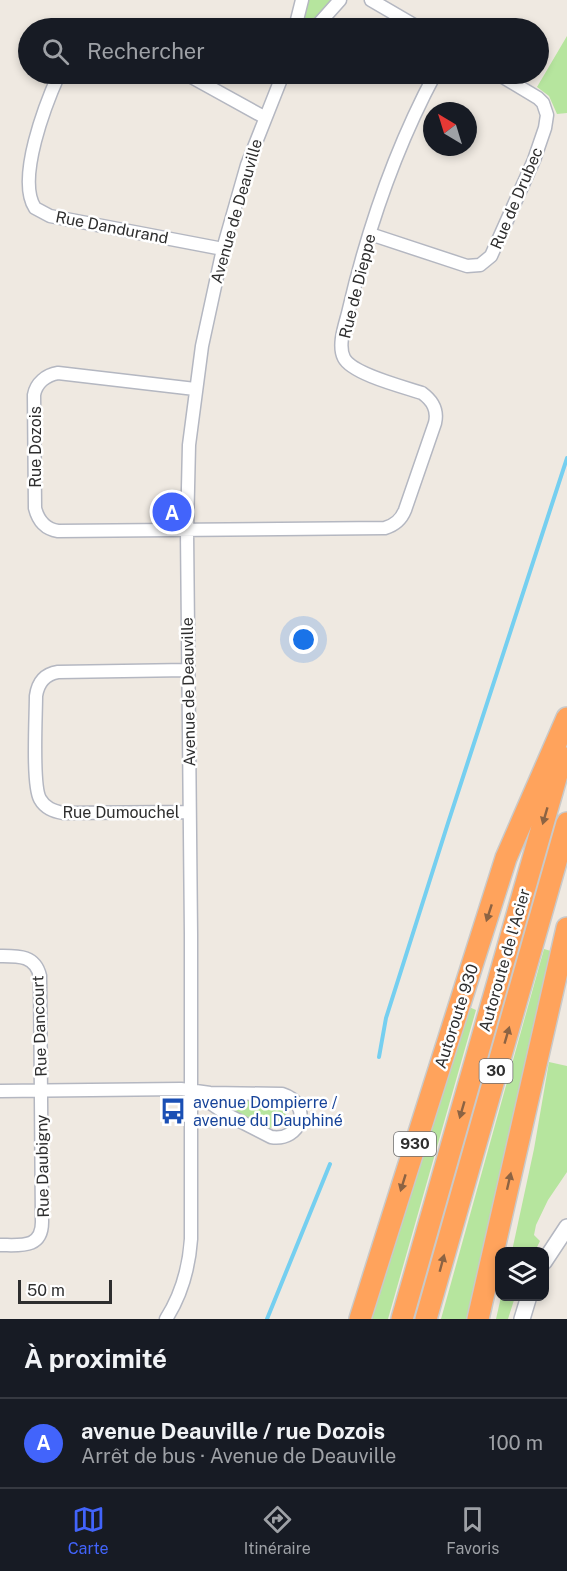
<!DOCTYPE html>
<html lang="fr">
<head>
<meta charset="utf-8">
<style>
	:root { --surface:#171b24; --page:#242831; --text:#f1f3f6; --muted:#9ea1a6; --line:#363941; --accent:#4264fb }
	body { margin:0; font-family:"Public Sans",sans-serif; background:var(--page); color:var(--text) }
	.controls { position:absolute; right:18px; bottom:18px; display:grid; overflow:hidden; border-radius:12px; box-shadow:0 3px 9px #0003 }
	.controls button { width:54px; height:54px; display:grid; place-items:center; padding:0; border:0; border-bottom:2px solid var(--line); background:var(--surface); color:var(--text); font:30px sans-serif }
	.compass { position:absolute; left:423px; top:102px; width:54px; height:54px; border-radius:50%; background:var(--surface); box-shadow:0 3px 9px #0003; rotate:322deg }
	.scale { position:absolute; left:18px; bottom:15px; width:94px; box-sizing:border-box; padding-left:6px; border:3px solid #2e2e2e; border-top:0; font-size:16px; line-height:21px; white-space:nowrap; color:#2e2e2e; -webkit-text-stroke:4px #fff; paint-order:stroke }
	.you { position:absolute; left:304px; top:640px; width:21px; height:21px; margin:-15px; border:4px solid #fff; border-radius:50%; background:#1a73e8; box-shadow:0 0 0 9px #1a73e833 }
	.badge { display:grid; place-items:center; width:39px; height:39px; border-radius:50%; background:var(--accent); color:#fff; font-size:20px; font-weight:700 }
	.pin { position:absolute; translate:-50% -50%; border:3px solid #fff; box-shadow:0 2px 6px #0006 }
	.list { margin:0; padding:0; list-style:none }
	h2 { display:flex; justify-content:space-between; align-items:center; height:78px; margin:0; padding:0 24px; font-size:26px }
	h2 small { font-size:20px; font-weight:400; color:var(--muted) }
	.list li { display:grid; grid-template-columns:39px 1fr auto; gap:18px; align-items:center; box-sizing:border-box; height:90px; padding:0 24px; border-top:2px solid var(--line) }
	.list b { display:block; font-size:22px; white-space:nowrap }
	.list p { margin:0; font-size:20px; white-space:nowrap; color:var(--muted) }
	.list em { font-size:20px; font-style:normal; color:var(--muted) }
	.icon { flex:none; width:33px; height:33px; fill:none; stroke:currentColor; stroke-width:2; stroke-linecap:round; stroke-linejoin:round }
	.map { position:relative; flex:none; width:567px; height:1319px; overflow:hidden }
	.search { position:absolute; background:var(--surface); box-shadow:0 3px 9px #0003; left:18px; right:18px; top:18px; height:66px; display:flex; align-items:center; gap:15px; box-sizing:border-box; padding:0 21px; border-radius:33px; color:var(--muted); font-size:22px }
	.sheet { height:168px; background:var(--surface) }
	nav { display:flex; justify-content:space-around; align-items:center; box-sizing:border-box; height:84px; border-top:2px solid var(--line); background:var(--surface); font-size:16px; color:var(--muted) }
	nav a { display:grid; justify-items:center; gap:3px }
	nav .on { color:var(--accent) }
	.map>svg:first-child { display:block }
	.green { fill:#b6e59e }
	.lines { fill:none; stroke-linecap:round; stroke-linejoin:round }
	.stream { stroke:#75cff0; stroke-width:4 }
	.minor-casing { stroke:#b4b7c1; stroke-width:15 }
	.tertiary-casing { stroke:#b4b7c1; stroke-width:18 }
	.motorway-casing { stroke:#c9c9c9; stroke-width:24 }
	.minor { stroke:#fff; stroke-width:12 }
	.tertiary { stroke:#fff; stroke-width:15 }
	.motorway { stroke:#ffa35c; stroke-width:21 }
	.oneway { fill:#8c6343 }
	.labels { text-anchor:middle; stroke-width:5; stroke-linejoin:round; paint-order:stroke }
	.shield { fill:#fff; stroke:#6d6d6d; stroke-width:1.5 }
	.shield-label { font-size:15px; font-weight:bold; fill:#2e2e2e }
	.street-label { font-size:16px; fill:#2e2e2e; stroke:#fff }
	.transit-label { font-size:16px; fill:#164399; stroke:#fff; text-anchor:start }
</style>
</head>
<body>
<div class="map">
<svg width="567" height="1319" viewBox="0 0 567 1319">
	<rect width="100%" height="100%" fill="#efe9e1"/>
	<path class="green" d="M308 0H331L307 28H303L301 24Z
		M567 36V113L557 114 549 96 537 87Z
		M544 949 551 951 467 1319H441Z
		M469 1007 476 1010 388 1319H369Z
		M549 1062 567 1066V1172L548 1200 536 1225 534 1235 540 1241 535 1251H512L534 1149Z
		M218 1100C236 1101 279 1095 286 1115L282 1123 270 1128 217 1103Z
		M501 1297H515L508 1319H496Z"/>
	<g class="lines">
		<path class="stream" d="M379 1057 386 1018 448 823 567 458
			M267 1319 330 1164"/>
		<g class="minor-casing">
			<path id="minor" d="M371 0 419 28
				M100 28H103
				M295 28 302 0
				M315 28 340 0
				M59 74C46 103 16 179 35 208L50 216 223 249
				M186 74 264 117
				M370 234 467 266 480 265 491 256 534 160 545 128 547 115 543 103 538 98 498 74
				M195 389 58 373C46 375 36 383 34 395L35 508C38 520 45 529 58 531L385 528C395 525 401 520 405 510L435 423C438 410 433 401 422 393 404 387 352 374 344 358 337 344 346 323 349 309 368 228 396 147 435 74
				M188 670 58 672C45 674 38 682 36 696 36 716 32 785 40 799 45 808 53 811 63 813L189 812
				M0 956C18 956 35 955 40 976L42 1222C42 1249 20 1245 0 1245
				M0 1091 181 1089 210 1093 282 1094C314 1104 301 1142 271 1137L228 1115 191 1090
				M166 1319C182 1294 189 1268 191 1239V934L187 531 189 445 202 346 223 249 247 165 283 74"/>
		</g>
		<g class="tertiary-casing">
			<path id="tertiary" d="M544 1262 567 1227
				M522 1319 529 1296"/>
		</g>
		<g class="motorway-casing">
			<path id="motorway" d="M360 1319 506 858 567 718
				M402 1319 562 757
				M426 1319 567 823
				M478 1319 567 928"/>
		</g>
		<use href="#minor" class="minor"/>
		<use href="#tertiary" class="tertiary"/>
		<use href="#motorway" class="motorway"/>
	</g>
	<defs><path id="oneway-solid" d="M-6-.8H1V-3.2L6.5 0L1 3.2V.8H-6Z" transform="scale(1.5)"/></defs>
	<g class="oneway">
		<use href="#oneway-solid" transform="translate(545 816) rotate(106)"/>
		<use href="#oneway-solid" transform="translate(489 913) rotate(108)"/>
		<use href="#oneway-solid" transform="translate(507 1035) rotate(-74)"/>
		<use href="#oneway-solid" transform="translate(462 1110) rotate(106)"/>
		<use href="#oneway-solid" transform="translate(509 1181) rotate(-77)"/>
		<use href="#oneway-solid" transform="translate(403 1183) rotate(107)"/>
		<use href="#oneway-solid" transform="translate(442 1263) rotate(-75)"/>
	</g>
	<defs>
		<g id="bus-bare" transform="scale(2.07)"><path d="M-5-6H5V4H4V6H2V4H-2V6H-4V4H-5ZM-3.5-4V0h7V-4ZM-3.5 1.2v1.5H-2V1.2ZM2 1.2v1.5H3.5V1.2Z" fill="#1a4fb4" stroke="#fff" stroke-width="2.5" paint-order="stroke"/></g>
	</defs>
	<g fill-rule="evenodd">
		<use href="#bus-bare" x="173" y="1111"/>
	</g>
	<g class="labels">
		<g class="shield">
			<rect x="479.5" y="1059" width="33" height="24" rx="4.5"/>
			<rect x="394" y="1132" width="42" height="24" rx="4.5"/>
		</g>
		<g class="shield-label">
			<text x="496" y="1076">30</text>
			<text x="415" y="1149">930</text>
		</g>
		<g class="street-label">
			<text transform="translate(516 198) rotate(-67)" y="6">Rue de Drubec</text>
			<text transform="translate(236 211) rotate(-74)" y="6">Avenue de Deauville</text>
			<text transform="translate(112 227) rotate(11)" y="6">Rue Dandurand</text>
			<text transform="translate(357 286) rotate(-76)" y="6">Rue de Dieppe</text>
			<text transform="translate(35 447) rotate(-90)" y="6">Rue Dozois</text>
			<text transform="translate(188 692) rotate(-91)" y="6">Avenue de Deauville</text>
			<text x="121" y="818">Rue Dumouchel</text>
			<text transform="translate(504 960) rotate(-74)" y="6">Autoroute de l'Acier</text>
			<text transform="translate(456 1016) rotate(-72)" y="6">Autoroute 930</text>
			<text transform="translate(39 1026) rotate(-92)" y="6">Rue Dancourt</text>
			<text transform="translate(42 1166) rotate(-91)" y="6">Rue Daubigny</text>
		</g>
		<g class="transit-label">
			<text x="193" y="1108">avenue Dompierre /<tspan x="193" dy="18">avenue du Dauphiné</tspan></text>
		</g>
	</g>
</svg>
<div class="controls">
<button><svg class="icon" aria-label="layers" viewBox="0 0 24 24"><path d="M12 4l9 5-9 5-9-5zM3 14l9 5 9-5"/></svg></button>
</div>
<svg class="compass" viewBox="-18 -18 36 36"><path d="M0-13l5 13h-10z" fill="#e53935"/><path d="M0 13l5-13h-10z" fill="#9ea1a6"/></svg>
<div class="scale">50 m</div>
<div class="you"></div>
<div class="pin badge" style="left:172px;top:512px">A</div>
<div class="search"><svg class="icon" aria-label="search" viewBox="0 0 24 24"><circle cx="10" cy="10" r="6"/><path d="M15 15l6 6"/></svg>Rechercher</div>
</div>
<section class="sheet">
<h2>À proximité<small></small></h2>
<ul class="list">
<li><span class="badge">A</span><div><b>avenue Deauville / rue Dozois</b><p>Arrêt de bus · Avenue de Deauville</p></div><em>100 m</em></li>
</ul>
</section>
<nav>
<a class="on"><svg class="icon" aria-label="map" viewBox="0 0 24 24"><path d="M3 6l6-2 6 2 6-2v14l-6 2-6-2-6 2zM9 4v14M15 6v14"/></svg>Carte</a>
<a><svg class="icon" aria-label="directions" viewBox="0 0 24 24"><path d="M12 3l9 9-9 9-9-9zM9 14v-3h6M13 9l2 2-2 2"/></svg>Itinéraire</a>
<a><svg class="icon" aria-label="saved" viewBox="0 0 24 24"><path d="M7 4h10v16l-5-4-5 4z"/></svg>Favoris</a>
</nav>
</body>
</html>
